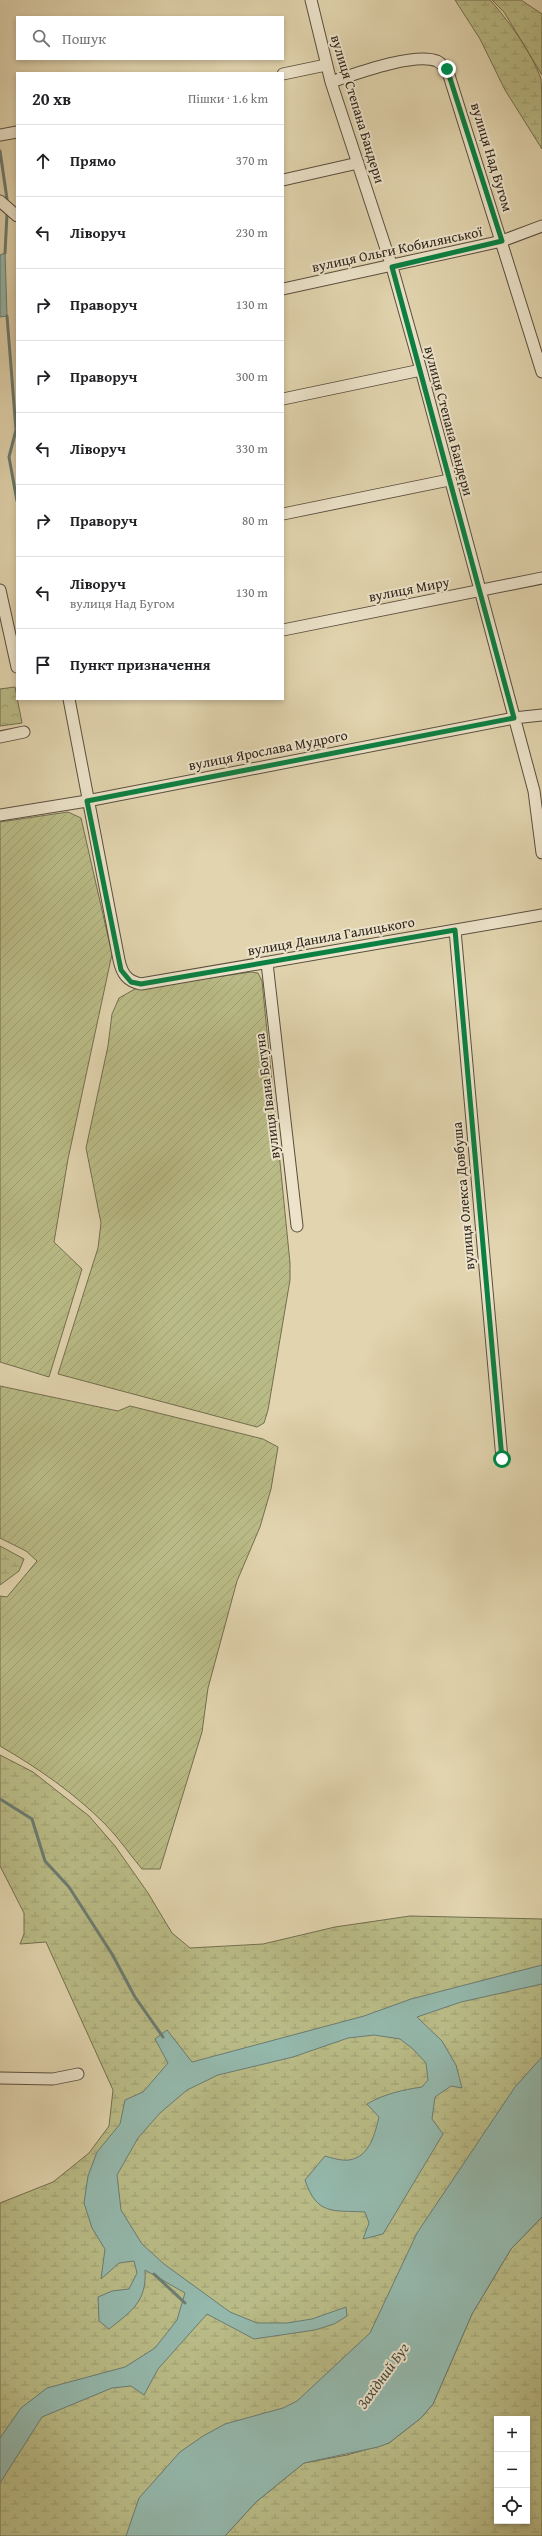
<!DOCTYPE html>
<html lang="uk">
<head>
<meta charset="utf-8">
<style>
	:root { --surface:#fff; --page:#f2f2f2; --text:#202124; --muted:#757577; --line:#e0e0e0 }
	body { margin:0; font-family:"Gentium Book Plus",serif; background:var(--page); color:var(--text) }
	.controls { position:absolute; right:12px; bottom:12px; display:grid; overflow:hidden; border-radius:0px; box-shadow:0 2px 6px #0003 }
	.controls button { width:36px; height:36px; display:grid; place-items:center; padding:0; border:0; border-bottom:1px solid var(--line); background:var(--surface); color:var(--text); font:20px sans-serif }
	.stop { position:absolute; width:12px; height:12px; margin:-9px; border:3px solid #0b8043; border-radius:50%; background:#fff }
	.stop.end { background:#0b8043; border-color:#fff; box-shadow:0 1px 4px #0008 }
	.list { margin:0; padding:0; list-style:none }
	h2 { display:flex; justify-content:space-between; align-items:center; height:52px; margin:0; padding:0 16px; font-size:17px }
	h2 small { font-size:13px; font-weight:400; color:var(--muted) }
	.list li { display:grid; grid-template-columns:26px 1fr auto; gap:12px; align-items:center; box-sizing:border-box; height:72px; padding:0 16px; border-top:1px solid var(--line) }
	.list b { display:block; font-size:15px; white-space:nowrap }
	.list p { margin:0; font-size:13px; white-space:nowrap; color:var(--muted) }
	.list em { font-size:13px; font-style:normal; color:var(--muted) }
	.icon { flex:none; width:22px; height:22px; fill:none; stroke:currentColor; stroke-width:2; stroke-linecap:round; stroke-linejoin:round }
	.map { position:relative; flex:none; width:542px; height:2536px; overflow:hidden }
	.search { position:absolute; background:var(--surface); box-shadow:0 2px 6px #0003; left:16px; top:16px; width:268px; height:44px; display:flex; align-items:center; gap:10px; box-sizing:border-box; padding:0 14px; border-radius:0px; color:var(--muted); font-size:15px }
	.panel { position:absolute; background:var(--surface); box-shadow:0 2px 6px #0003; left:16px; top:72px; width:268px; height:628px; border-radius:0px }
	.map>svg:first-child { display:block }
	.wetland { fill:url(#wetland-marsh); stroke:#736f50; fill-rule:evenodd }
	.park { fill:url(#park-crowns); stroke:#736f50 }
	.garden { fill:url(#garden-furrows); stroke:#736f50 }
	.water { fill:#94b8ac; stroke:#6b7c72 }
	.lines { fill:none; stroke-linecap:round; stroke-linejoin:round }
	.stream { stroke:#6b7c72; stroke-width:3 }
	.minor-casing { stroke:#5a4f3f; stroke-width:13 }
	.minor { stroke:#ece3ca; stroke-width:11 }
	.route { stroke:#0b8043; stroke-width:5 }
	.labels { text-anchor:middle; stroke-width:4; stroke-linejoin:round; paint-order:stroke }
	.street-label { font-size:14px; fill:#2d231a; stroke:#ece3ca }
	.water-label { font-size:15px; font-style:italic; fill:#47483e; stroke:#ece3ca }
</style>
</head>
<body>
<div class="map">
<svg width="542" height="2536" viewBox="0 0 542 2536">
	<defs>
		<pattern id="wetland-marsh" width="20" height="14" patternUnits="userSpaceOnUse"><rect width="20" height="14" fill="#b9bb86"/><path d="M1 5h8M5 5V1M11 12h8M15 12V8" fill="none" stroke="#9fa073"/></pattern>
		<pattern id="park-crowns" width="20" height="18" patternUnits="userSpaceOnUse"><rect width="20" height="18" fill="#b9bb86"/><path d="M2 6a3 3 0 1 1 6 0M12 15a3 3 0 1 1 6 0" fill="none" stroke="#9fa073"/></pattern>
		<pattern id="garden-furrows" width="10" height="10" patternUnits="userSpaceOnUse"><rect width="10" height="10" fill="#b9bb86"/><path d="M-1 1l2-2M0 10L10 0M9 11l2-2" fill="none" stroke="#9fa073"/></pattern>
	</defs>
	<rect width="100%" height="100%" fill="#e1d4ae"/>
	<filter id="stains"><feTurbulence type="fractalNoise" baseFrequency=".005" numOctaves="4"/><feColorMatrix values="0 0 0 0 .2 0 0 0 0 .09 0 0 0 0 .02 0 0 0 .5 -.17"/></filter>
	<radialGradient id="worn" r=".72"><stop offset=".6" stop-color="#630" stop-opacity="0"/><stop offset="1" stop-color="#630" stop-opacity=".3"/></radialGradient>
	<path class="wetland" d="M455 0H490C508 20 532 53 541 79 542 92 542 134 542 149L505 90 480 39Z
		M492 0H521L542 14V75L504 12Z
		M0 1546 24 1559 19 1571 0 1585Z
		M0 1755 33 1772 89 1816 115 1846 148 1893 172 1933 190 1948 263 1944 335 1927 410 1916 542 1919V2098L410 2306 140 2536H0V2203L53 2182 89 2153 109 2126 113 2090 46 1942 20 1944 24 1934V1913L0 1866Z
		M542 2217V2536H225L256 2502 304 2463 347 2455 389 2443 421 2418 433 2404 472 2314 511 2249ZM497 2419H527V2521H497Z"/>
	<path class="park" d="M15 687 22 723 0 726V689Z"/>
	<path class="garden" d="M68 812 81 818 112 954 68 1159 54 1242 82 1269 49 1377 0 1362V822Z
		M251 972 258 973 262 981 290 1263V1280L268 1410 264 1423 257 1427 58 1374 98 1248 101 1223 86 1148 108 1046 112 1014 119 998 135 989Z
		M0 1386 118 1411 130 1406 263 1439 278 1447 271 1489 260 1527 237 1581 208 1688 202 1732 160 1869H142C130 1855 119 1838 105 1824 74 1793 38 1768 0 1746V1596L7 1597 37 1561 26 1551 0 1538Z"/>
	<path class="water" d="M5 253 7 316 0 317V255Z
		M542 1965V1984L461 2002 417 2017 442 2041 456 2065 462 2088 451 2086 435 2097 432 2119 443 2134 383 2234 363 2239 369 2223 365 2212C333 2210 317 2216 305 2180L325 2156C332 2158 342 2161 349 2160 370 2157 375 2133 379 2117L367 2104C384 2094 402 2090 422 2087L428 2080 426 2063 413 2049 400 2039 374 2035 348 2038 293 2057 218 2075 187 2090 160 2113 138 2138 117 2175 121 2210 142 2244 164 2264 230 2312 257 2323H287L312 2319 346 2307 347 2316 334 2324 315 2330 254 2339 207 2314 158 2369 144 2395 131 2386 112 2388 42 2417 0 2483V2438L21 2408 47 2388 125 2367 155 2348 177 2320 185 2293 145 2270C147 2301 132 2311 109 2329L99 2321 98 2297 112 2291 129 2289 137 2273 134 2261 119 2263 101 2279 105 2249 92 2228 84 2203 88 2176 97 2152 120 2124 125 2100 143 2092 168 2063 155 2039 167 2030 192 2062 364 2016 411 1999Z
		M542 2057V2217L511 2249 472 2314 433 2404 421 2418 389 2443 378 2447 304 2463 256 2502 225 2536H126L139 2498 180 2452 203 2436 225 2424 283 2408 297 2401 370 2333 417 2233 515 2087Z"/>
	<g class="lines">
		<path class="stream" d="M0 151 7 199
			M5 253 7 214
			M7 316 16 430 9 457 17 501
			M0 1799 32 1819 45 1861 69 1887 112 1954 135 1997 163 2037
			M154 2274 185 2303"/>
		<g class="minor-casing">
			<path id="minor" d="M311 0 331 82 392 267 421 370 534 791 542 853
				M283 74 326 65
				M331 82C355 74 414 52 437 61 441 63 444 67 447 69L542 372
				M0 135 17 132
				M283 180 358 163
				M0 201 17 216
				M283 289 502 241 542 226
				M283 399 421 370
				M283 514 449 480
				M0 590 17 667
				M283 630 542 578
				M69 699 119 960C122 974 127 981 141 984L542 915
				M0 737 24 732
				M0 815 87 801 514 718 542 715
				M455 930 502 1459
				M267 963 297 1226
				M0 2078 53 2079 78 2074"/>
		</g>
		<use href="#minor" class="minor"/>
	</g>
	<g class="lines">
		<path class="route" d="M447 69 502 241 392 267 514 718 87 801 121 970 131 982 141 984 455 930 502 1459"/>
	</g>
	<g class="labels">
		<g class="street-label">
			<text transform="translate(358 109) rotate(73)" y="5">вулиця Степана Бандери</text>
			<text transform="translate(492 157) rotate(73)" y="5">вулиця Над Бугом</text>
			<text transform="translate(397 249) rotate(-12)" y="5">вулиця Ольги Кобилянської</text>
			<text transform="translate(449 421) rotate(75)" y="5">вулиця Степана Бандери</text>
			<text transform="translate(409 589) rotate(-11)" y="5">вулиця Миру</text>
			<text transform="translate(268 750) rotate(-11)" y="5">вулиця Ярослава Мудрого</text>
			<text transform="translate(331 936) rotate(-10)" y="5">вулиця Данила Галицького</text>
			<text transform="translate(267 1096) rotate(-97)" y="5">вулиця Івана Богуна</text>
			<text transform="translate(463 1196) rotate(-95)" y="5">вулиця Олекса Довбуша</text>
		</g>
		<g class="water-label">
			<text transform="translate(383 2376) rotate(-54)" y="5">Західний Буг</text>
		</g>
	</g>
	<rect width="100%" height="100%" filter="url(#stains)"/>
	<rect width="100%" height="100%" fill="url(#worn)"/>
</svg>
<div class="controls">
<button>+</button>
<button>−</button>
<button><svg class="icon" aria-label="locate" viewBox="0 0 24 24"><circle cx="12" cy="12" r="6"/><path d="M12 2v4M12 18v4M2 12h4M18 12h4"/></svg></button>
</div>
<div class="stop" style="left:502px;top:1459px"></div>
<div class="stop end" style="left:447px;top:69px"></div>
<div class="search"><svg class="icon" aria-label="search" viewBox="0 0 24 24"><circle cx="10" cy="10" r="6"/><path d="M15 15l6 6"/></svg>Пошук</div>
<section class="panel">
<h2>20 хв<small>Пішки · 1.6 km</small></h2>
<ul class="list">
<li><svg class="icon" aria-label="ahead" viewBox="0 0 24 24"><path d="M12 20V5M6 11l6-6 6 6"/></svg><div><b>Прямо</b></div><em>370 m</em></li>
<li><svg class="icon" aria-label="left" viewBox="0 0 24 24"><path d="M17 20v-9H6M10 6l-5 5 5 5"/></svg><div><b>Ліворуч</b></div><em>230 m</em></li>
<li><svg class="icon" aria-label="right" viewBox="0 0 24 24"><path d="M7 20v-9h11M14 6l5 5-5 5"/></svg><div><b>Праворуч</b></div><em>130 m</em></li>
<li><svg class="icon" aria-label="right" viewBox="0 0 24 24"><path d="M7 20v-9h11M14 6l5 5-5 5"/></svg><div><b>Праворуч</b></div><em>300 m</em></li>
<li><svg class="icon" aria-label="left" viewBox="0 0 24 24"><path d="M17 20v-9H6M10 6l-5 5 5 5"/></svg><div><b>Ліворуч</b></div><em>330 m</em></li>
<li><svg class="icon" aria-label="right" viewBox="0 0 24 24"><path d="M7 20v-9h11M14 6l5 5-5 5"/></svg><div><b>Праворуч</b></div><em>80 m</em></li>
<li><svg class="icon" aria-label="left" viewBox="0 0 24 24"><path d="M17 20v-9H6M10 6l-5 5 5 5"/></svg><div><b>Ліворуч</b><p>вулиця Над Бугом</p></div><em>130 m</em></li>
<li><svg class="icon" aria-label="arrive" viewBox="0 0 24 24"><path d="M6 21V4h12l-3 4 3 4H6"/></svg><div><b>Пункт призначення</b></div></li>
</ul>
</section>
</div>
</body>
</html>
